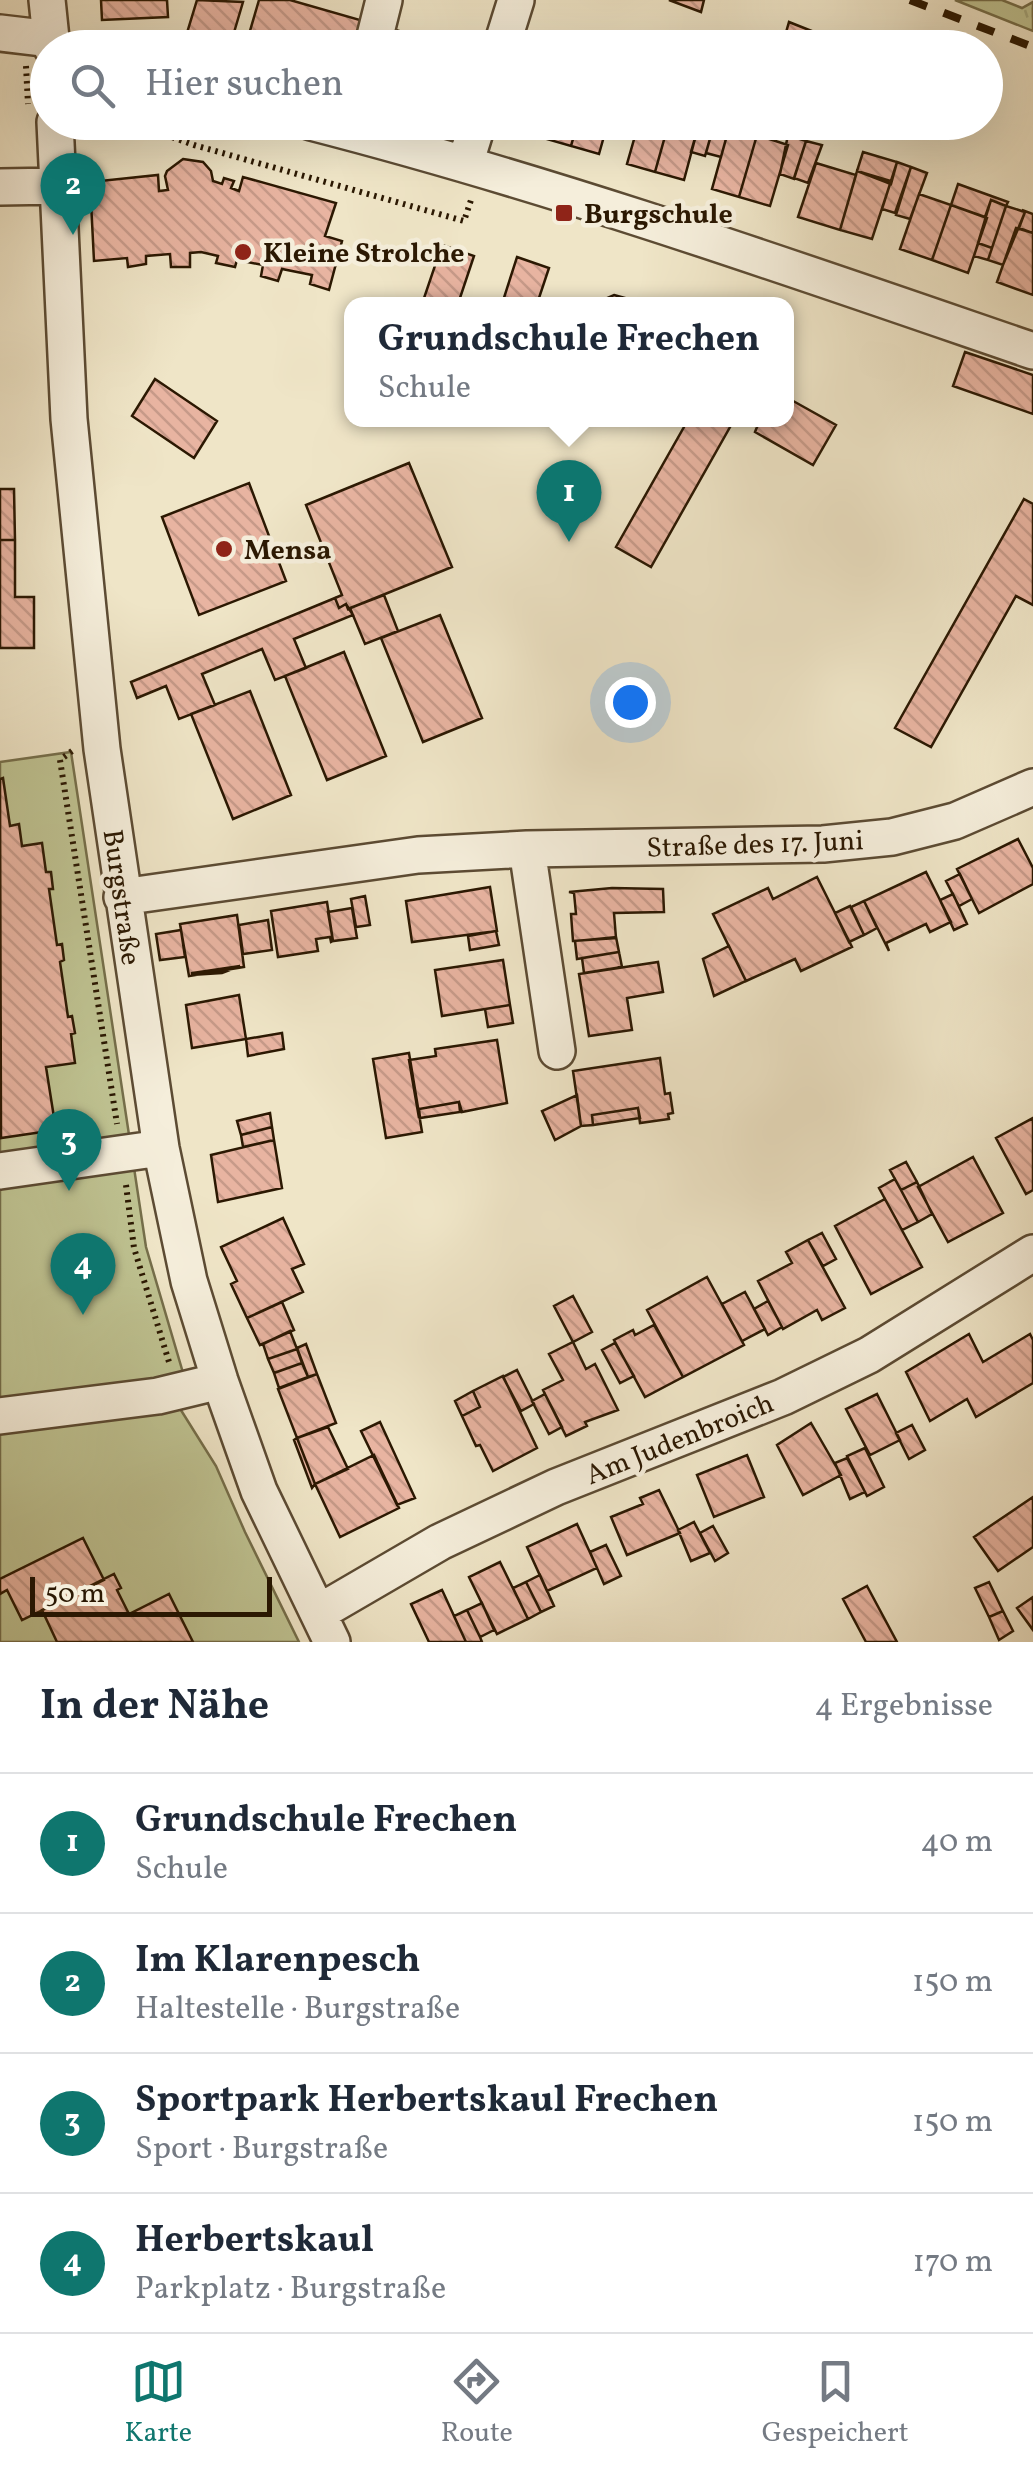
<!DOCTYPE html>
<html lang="de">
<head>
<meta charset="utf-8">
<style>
	:root { --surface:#fff; --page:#f6f6f7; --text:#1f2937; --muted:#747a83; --line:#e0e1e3; --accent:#0f766e }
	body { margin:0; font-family:Vollkorn,serif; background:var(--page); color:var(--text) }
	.scale { position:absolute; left:30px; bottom:25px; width:242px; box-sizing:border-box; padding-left:10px; border:5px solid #2b1802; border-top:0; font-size:28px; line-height:35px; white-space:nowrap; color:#2b1802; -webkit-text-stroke:8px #f5eedb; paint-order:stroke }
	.you { position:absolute; left:630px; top:702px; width:35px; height:35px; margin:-25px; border:8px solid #fff; border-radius:50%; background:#1a73e8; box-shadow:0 0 0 15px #1a73e833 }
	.badge { display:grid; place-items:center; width:65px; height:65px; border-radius:50%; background:var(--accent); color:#fff; font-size:32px; font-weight:700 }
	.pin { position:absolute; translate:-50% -82px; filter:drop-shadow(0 2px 5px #0008) }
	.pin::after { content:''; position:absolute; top:52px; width:35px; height:30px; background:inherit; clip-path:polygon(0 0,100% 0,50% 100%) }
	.popup { position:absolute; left:344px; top:297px; width:450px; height:130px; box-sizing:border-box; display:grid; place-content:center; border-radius:20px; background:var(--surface); filter:drop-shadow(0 2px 8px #0005); font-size:32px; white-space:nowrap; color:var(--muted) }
	.popup b { font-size:38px; color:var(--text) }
	.popup::after { content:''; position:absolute; left:50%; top:100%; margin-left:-20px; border:20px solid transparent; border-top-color:var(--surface) }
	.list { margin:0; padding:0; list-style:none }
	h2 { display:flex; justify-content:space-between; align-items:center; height:130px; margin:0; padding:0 40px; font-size:42px }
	h2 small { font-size:32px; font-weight:400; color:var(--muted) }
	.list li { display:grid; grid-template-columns:65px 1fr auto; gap:30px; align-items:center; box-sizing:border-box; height:140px; padding:0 40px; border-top:2px solid var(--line) }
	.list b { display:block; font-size:38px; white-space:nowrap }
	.list p { margin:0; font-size:32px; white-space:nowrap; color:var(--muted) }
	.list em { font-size:32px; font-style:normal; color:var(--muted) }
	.icon { flex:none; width:55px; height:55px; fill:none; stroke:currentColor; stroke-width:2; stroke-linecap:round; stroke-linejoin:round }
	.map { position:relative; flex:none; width:1033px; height:1642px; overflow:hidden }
	.search { position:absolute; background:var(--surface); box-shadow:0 10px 40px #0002; left:30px; right:30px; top:30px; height:110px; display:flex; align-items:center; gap:25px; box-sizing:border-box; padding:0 35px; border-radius:55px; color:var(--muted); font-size:38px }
	.sheet { height:690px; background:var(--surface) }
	nav { display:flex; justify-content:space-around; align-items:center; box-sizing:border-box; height:140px; border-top:2px solid var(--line); background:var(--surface); font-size:28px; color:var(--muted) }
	nav a { display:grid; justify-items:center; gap:5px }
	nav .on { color:var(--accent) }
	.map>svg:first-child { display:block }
	.grass { fill:url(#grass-tufts); stroke:#756e4a; stroke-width:2.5 }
	.garden { fill:#bfc392; stroke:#756e4a; stroke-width:2.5 }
	.building { fill:url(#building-back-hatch); stroke:#2b1802; stroke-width:2.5 }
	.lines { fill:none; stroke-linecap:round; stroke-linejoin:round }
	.minor-casing { stroke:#5c4b33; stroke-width:40 }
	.path { stroke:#2b1802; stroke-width:6; stroke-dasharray:2.5 5; stroke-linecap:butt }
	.minor { stroke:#f5eedb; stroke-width:35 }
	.rail { stroke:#2b1802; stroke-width:8; stroke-dasharray:18 18; stroke-linecap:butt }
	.poi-dot { fill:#8f2418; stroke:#f5eedb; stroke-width:4 }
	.labels { text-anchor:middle; stroke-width:9; stroke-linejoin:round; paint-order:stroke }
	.poi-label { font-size:28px; font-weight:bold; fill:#2b1802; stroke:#f5eedb; text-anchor:start }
	.street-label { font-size:28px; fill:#2b1802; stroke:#f5eedb }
</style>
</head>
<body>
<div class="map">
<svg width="1033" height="1642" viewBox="0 0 1033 1642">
	<defs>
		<pattern id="grass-tufts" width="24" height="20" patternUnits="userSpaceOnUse" patternTransform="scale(2.5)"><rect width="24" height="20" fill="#bfc392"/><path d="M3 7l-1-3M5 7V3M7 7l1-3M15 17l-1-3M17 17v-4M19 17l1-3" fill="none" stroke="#a4a77c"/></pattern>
		<pattern id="building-back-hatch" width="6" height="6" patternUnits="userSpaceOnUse" patternTransform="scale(2.5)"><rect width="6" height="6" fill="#e8b4a1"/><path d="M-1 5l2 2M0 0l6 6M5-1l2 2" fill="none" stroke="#c79a89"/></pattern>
	</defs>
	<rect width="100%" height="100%" fill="#efe5c7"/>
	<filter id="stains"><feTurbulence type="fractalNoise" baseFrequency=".002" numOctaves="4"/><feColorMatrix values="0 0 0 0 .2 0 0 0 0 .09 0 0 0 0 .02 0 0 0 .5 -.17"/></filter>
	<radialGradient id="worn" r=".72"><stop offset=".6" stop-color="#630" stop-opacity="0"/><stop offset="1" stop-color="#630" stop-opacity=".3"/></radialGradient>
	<path class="grass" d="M955 0H1002L1022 8 1033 2V31Z"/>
	<path class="garden" d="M71 752 146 1247 186 1383 179 1407 216 1466 245 1532 299 1642H0V762Z"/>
	<path class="building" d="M101 0H167L168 17 102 20Z
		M197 0 243 2 230 46 187 33Z
		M259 0H290L367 22 360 48H245Z
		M669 0H704L701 12Z
		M789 22 837 41 835 48H795L783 43Z
		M392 29 458 48H387Z
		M901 36 920 43 919 48H897Z
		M517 122H547L543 138 515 130Z
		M547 122H578L571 146 543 138Z
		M578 122H608L599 154 571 146Z
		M639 122H669L655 172 627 164Z
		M669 122 699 124 684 180 655 172Z
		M699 124 713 128 705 156 691 152Z
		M714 125 729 128 721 157 706 153Z
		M729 128 757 135 739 197 712 189Z
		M757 135 788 145 770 206 739 197Z
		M788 135 806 141 794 179 780 174Z
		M806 141 822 145 808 183 794 178Z
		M863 152 897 162 891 184 857 171Z
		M183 159 203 162 211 171 213 181 222 184 224 178 234 181 231 188 239 191 243 177 336 203 325 236 342 241 329 290 310 284 312 275 282 269 278 281 261 276 263 265 237 260 235 267 216 263 218 256 201 252 190 253V267H171L170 254 146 256V264L128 267 127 258 94 261 90 182 158 175 159 191 168 190 165 176 167 171Z
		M897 162 911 167 895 213 882 209Z
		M816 163 856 175 840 230 798 217Z
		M911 167 927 173 910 219 896 215Z
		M857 171 891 181 872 239 840 230Z
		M958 184 1008 202 1006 206 991 200 985 217 951 205Z
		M919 194 951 205 932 260 900 249Z
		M991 200 1006 206 992 248 978 243Z
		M951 205 987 218 968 273 932 260Z
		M1006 206 1025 212 1003 265 988 260Z
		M1022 210 1033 214V233L1019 228 1025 212Z
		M1016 228 1033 233V295L997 282Z
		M978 243 992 248 988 260 974 256Z
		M442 245 474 256 458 304H422Z
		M517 257 549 268 537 304H502Z
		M614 295 632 300 640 304H594Z
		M965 352 1033 375V414L953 386Z
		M155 379 217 421 194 458 132 416Z
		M786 397 836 425 813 465 755 432 757 427 743 420H786Z
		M688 420H734L651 567 616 547Z
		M409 463 452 567 348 609 346 604 339 608 335 598 342 595 306 505Z
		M249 483 286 581 199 615 162 517Z
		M0 489H14L15 540H0Z
		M1024 499 1033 504V605L1016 596 931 747 895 728Z
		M0 540H15V597H34V648H0Z
		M384 595 398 631 365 644 350 608Z
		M335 598 339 608 346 604 353 615 294 639 306 668 275 680 262 649 202 674 215 705 179 719 166 686 137 698 131 682Z
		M440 615 482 718 423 742 381 638Z
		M344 652 386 756 327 780 285 676Z
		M250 691 291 795 233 819 191 714Z
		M3 778 10 826 19 824 22 846 42 843 46 872H51L53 889H49L57 945 62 944 64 960 60 962 68 1017 72 1016 75 1033 71 1034 75 1063 46 1067 56 1130 1 1138 0 779Z
		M1018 839 1033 868V884L979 913 957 869Z
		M926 872 951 922 930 932 926 924 886 943 889 951 864 901Z
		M960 874 972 899 959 906 946 881Z
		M817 877 852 947 801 971 795 959 746 981 713 914 768 888 773 899Z
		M490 887 497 931 412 942 406 901Z
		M612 888 663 889 664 912 614 913 616 938 573 941 571 914H576L574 893 569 892Z
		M953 894 967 924 954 930 940 900Z
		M365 896 370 925 356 927 351 899Z
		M864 901 877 928 864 935 851 907Z
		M327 902 333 941 331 942 330 937 316 939 318 951 278 957 271 911Z
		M850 906 864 935 849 942 835 913Z
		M352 908 357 938 333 941 328 912Z
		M237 915 244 967 189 976 180 924Z
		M268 920 272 950 243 954 239 925Z
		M181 930 185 957 160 960 156 934Z
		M496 931 499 945 470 950 468 936Z
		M616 937 619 952 577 959 575 941Z
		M729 946 746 981 714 996 703 959Z
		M619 952 622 967 584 973 582 958Z
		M503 960 510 1005 442 1016 435 970Z
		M658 962 663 992 627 998 632 1030 589 1036 579 974Z
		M240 966 222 973 192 975V973Z
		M239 995 246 1039 192 1048 186 1005Z
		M510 1005 513 1023 488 1027 485 1009Z
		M282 1033 284 1049 248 1056 246 1039Z
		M497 1040 507 1103 462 1112 459 1102 419 1109V1118L409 1060 436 1056 435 1049Z
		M409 1053 422 1132 386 1138 373 1059Z
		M660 1058 665 1094 670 1093 673 1113 668 1114 669 1119 640 1123 638 1108 592 1115 593 1125 581 1126 573 1071Z
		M577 1095 581 1126 555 1140 542 1111Z
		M459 1102 460 1112 420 1118 419 1109Z
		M638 1108 640 1118 593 1125 592 1115Z
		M270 1113 272 1127 241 1135 237 1121Z
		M1033 1118V1190L1026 1194 996 1138Z
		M272 1127 274 1140 243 1147 241 1135Z
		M274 1140 282 1188 218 1202 211 1155Z
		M973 1157 1003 1213 948 1242 918 1187Z
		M906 1162 917 1182 901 1190 890 1170Z
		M895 1179 918 1222 902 1230 879 1188Z
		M917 1182 932 1214 918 1222 901 1190Z
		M885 1199 922 1267 871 1294 835 1226Z
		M283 1218 304 1264 292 1269 303 1292 247 1318 231 1284 237 1281 221 1247Z
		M822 1233 836 1259 823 1266 808 1240Z
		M808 1240 845 1308 822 1320 817 1310 783 1329 758 1281 792 1263 786 1252Z
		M707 1277 744 1345 683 1377 647 1310Z
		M745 1292 765 1329 742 1341 722 1304Z
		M573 1296 592 1332 573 1342 554 1306Z
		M768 1301 782 1327 768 1335 754 1309Z
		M282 1302 294 1330 260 1345 247 1318Z
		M654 1325 683 1377 645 1397 614 1340 633 1330 635 1335Z
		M290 1331 297 1349 268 1359 263 1344Z
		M969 1334 983 1362 1030 1334 1033 1340V1383L976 1417 967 1399 930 1421 906 1372Z
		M573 1342 586 1369 595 1364 618 1410 585 1422 587 1426 566 1436 543 1390 563 1380 549 1354Z
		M615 1343 634 1376 620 1383 602 1350Z
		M306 1344 317 1374 308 1377 297 1348Z
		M297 1349 302 1363 274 1373 268 1359Z
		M302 1363 308 1377 279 1388 274 1373Z
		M517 1370 534 1404 521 1411 503 1377Z
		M317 1374 336 1423 297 1438 278 1389Z
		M503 1376 537 1448 493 1471 480 1445 476 1446 462 1416 480 1407 473 1391Z
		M473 1391 480 1407 462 1416 455 1401Z
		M545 1394 562 1427 549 1434 532 1401Z
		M877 1394 900 1440 870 1455 846 1409Z
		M380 1422 415 1498 397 1505 361 1431Z
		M811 1423 841 1475 803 1495 777 1445Z
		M912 1425 925 1450 909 1459 896 1433Z
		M328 1427 348 1469 315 1484 297 1438Z
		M297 1438 315 1484 312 1488 294 1440Z
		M865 1448 884 1487 867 1496 847 1456Z
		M374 1455 399 1508 340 1537 315 1484Z
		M747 1455 764 1497 714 1517 697 1475Z
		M847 1458 865 1492 850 1499 835 1463Z
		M659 1490 680 1533 627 1555 611 1517 643 1504 640 1498Z
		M1033 1497V1547L998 1571 974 1537Z
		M694 1522 710 1553 691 1561 678 1530Z
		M577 1524 597 1568 547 1591 527 1547Z
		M713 1526 728 1553 715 1561 700 1533Z
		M83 1538 104 1580 22 1620 7 1590 0 1594V1579Z
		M606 1545 621 1576 604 1584 590 1552Z
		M500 1562 528 1619 497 1634 469 1577Z
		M114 1574 121 1588 117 1590 129 1614 169 1594 193 1642H57L42 1610Z
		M540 1575 554 1606 541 1612 526 1582Z
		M526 1582 541 1612 528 1619 513 1588Z
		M989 1582 1003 1611 989 1617 975 1588Z
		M867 1586 897 1642H866L843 1599Z
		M442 1590 443 1592 466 1642H429L411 1604Z
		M1033 1597V1630L1017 1608Z
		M482 1603 494 1630 480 1637 467 1610Z
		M467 1610 480 1637 482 1642H466L454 1616Z
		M1003 1611 1013 1631 999 1640 989 1617Z"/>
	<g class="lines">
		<g class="minor-casing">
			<path id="minor" d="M47 0 52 48
				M0 33 51 39
				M372 48 384 0
				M501 48 516 0
				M55 122 69 419 102 749 161 1148 189 1281 220 1381 259 1491 332 1642
				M311 122C556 185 794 269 1033 351
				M465 164 478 122
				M0 187 58 186
				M527 849 557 1051
				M122 897 418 855 527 849 823 844 892 837 955 821 1033 787
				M0 1171 161 1148
				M0 1416 158 1396 220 1381
				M318 1613 440 1542 556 1487 783 1397 869 1355 1033 1253"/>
		</g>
		<path class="path" d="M83 40 111 48
			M26 66 28 104
			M130 122 194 145 464 221 472 197
			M72 751 60 760 117 1124
			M126 1185 134 1248 169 1362"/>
		<use href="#minor" class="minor"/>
		<path class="rail" d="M910 0 1033 47"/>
	</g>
	<g class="poi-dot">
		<rect x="554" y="203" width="20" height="20" rx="5"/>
		<circle cx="243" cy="252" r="10"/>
		<circle cx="224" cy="549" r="10"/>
	</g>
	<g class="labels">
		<g class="poi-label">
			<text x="584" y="223">Burgschule</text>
			<text x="263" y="262">Kleine Strolche</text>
			<text x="244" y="559">Mensa</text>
		</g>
		<g class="street-label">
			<text transform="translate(755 843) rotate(-2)" y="10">Straße des 17. Juni</text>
			<text transform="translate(123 897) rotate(82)" y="10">Burgstraße</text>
			<text transform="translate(679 1438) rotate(-22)" y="10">Am Judenbroich</text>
		</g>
	</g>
	<rect width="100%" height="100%" filter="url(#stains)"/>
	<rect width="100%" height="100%" fill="url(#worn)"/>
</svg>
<div class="scale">50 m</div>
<div class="you"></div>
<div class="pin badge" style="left:569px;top:542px">1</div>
<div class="popup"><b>Grundschule Frechen</b>Schule</div>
<div class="pin badge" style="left:73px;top:235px">2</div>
<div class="pin badge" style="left:69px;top:1191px">3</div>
<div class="pin badge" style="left:83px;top:1315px">4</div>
<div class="search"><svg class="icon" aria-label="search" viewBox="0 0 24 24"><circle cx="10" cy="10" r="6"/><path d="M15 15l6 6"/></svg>Hier suchen</div>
</div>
<section class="sheet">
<h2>In der Nähe<small>4 Ergebnisse</small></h2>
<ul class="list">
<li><span class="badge">1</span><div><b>Grundschule Frechen</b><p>Schule</p></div><em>40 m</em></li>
<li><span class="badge">2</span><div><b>Im Klarenpesch</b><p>Haltestelle · Burgstraße</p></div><em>150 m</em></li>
<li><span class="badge">3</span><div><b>Sportpark Herbertskaul Frechen</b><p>Sport · Burgstraße</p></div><em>150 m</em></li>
<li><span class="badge">4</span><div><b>Herbertskaul</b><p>Parkplatz · Burgstraße</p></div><em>170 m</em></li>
</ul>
</section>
<nav>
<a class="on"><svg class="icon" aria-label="map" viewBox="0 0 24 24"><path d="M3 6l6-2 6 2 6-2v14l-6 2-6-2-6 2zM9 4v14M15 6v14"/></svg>Karte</a>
<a><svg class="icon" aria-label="directions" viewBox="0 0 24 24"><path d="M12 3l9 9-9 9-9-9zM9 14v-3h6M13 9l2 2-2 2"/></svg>Route</a>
<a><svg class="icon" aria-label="saved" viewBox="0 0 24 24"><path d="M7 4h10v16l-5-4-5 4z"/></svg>Gespeichert</a>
</nav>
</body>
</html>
